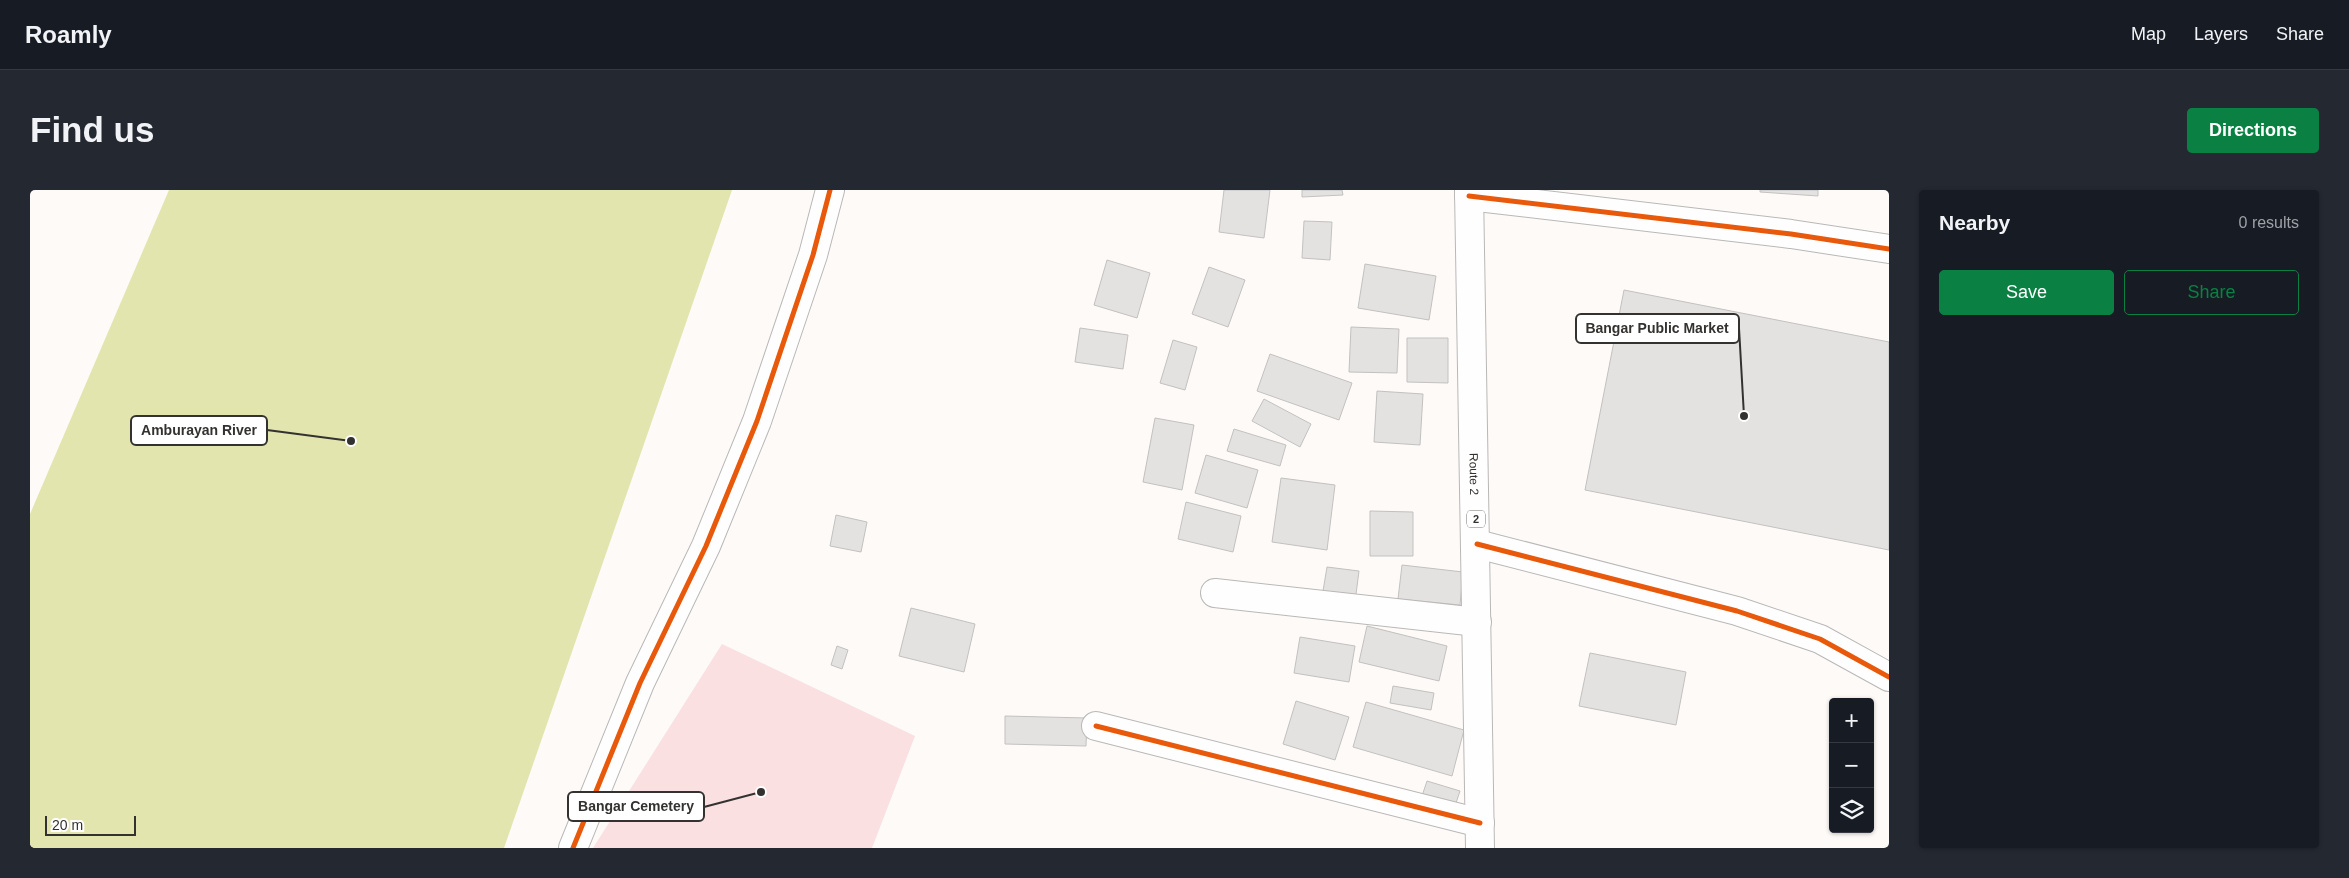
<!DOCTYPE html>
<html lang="en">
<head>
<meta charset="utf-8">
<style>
	:root { --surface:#171b24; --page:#242831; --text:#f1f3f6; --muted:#9ea1a6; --line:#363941; --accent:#0b8043 }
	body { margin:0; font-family:Helvetica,sans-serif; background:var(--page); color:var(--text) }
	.controls { position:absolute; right:15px; bottom:15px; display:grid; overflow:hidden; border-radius:5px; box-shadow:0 1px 4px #0004 }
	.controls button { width:45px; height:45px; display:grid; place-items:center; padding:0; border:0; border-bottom:1px solid var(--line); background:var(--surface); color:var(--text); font:25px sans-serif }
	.scale { position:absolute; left:15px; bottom:12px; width:91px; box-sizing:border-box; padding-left:5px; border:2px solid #333230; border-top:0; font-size:14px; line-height:18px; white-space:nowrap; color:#333230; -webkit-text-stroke:4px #fff; paint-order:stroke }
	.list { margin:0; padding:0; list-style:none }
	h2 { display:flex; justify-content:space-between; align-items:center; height:65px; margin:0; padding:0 20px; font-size:21px }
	h2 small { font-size:16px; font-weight:400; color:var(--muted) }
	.actions { display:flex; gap:10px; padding:15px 20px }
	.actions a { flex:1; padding:11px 0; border:1px solid var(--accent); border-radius:5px; text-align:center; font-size:18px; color:var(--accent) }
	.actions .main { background:var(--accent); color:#fff }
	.icon { flex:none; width:28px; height:28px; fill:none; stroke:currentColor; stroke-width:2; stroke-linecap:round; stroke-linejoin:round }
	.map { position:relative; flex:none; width:1859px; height:658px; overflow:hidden; border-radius:5px }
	header { display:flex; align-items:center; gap:30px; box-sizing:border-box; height:70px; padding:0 25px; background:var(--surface); border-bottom:1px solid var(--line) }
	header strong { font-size:24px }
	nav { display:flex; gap:28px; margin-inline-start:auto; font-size:18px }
	.intro { display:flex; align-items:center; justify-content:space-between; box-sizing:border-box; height:120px; padding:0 30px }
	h1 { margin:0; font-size:35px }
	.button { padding:12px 22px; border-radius:5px; background:var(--accent); color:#fff; font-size:18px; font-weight:700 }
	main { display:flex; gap:30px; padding:0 30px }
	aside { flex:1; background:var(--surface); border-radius:5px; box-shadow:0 1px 4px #0004 }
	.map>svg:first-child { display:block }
	.green { fill:#fae0e1 }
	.water { fill:#e2e5ae }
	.building { fill:#e4e2e1; stroke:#c3c1c0 }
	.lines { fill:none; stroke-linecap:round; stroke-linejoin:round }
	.minor-casing { stroke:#bab8b7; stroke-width:30 }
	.trunk-casing { stroke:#bab8b7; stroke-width:30 }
	.minor { stroke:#fffefe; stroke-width:28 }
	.trunk { stroke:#fffefe; stroke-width:28 }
	.cycleway-casing { stroke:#fff; stroke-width:8 }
	.cycleway { stroke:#e8590c; stroke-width:5 }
	.labels { text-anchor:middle; stroke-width:4.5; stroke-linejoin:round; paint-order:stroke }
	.shield { fill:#fff; stroke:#70706e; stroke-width:1 }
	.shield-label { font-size:11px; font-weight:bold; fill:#333230 }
	.street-label { font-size:12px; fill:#333230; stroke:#fff }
	.leader { fill:none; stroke:#333230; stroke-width:2 }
	.callout-dot { fill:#333230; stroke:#fff; stroke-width:2 }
	.callout { fill:#fff; stroke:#333230; stroke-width:2 }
	.callout-label { font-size:14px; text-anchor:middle; font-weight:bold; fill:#333230 }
</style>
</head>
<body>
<header>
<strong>Roamly</strong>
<nav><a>Map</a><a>Layers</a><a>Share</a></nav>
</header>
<div class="intro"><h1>Find us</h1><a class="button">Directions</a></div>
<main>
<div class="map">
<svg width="1859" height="658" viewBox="0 0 1859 658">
	<rect width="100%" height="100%" fill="#fdfaf8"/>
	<path class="green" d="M692 454 885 546 842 658H563Z"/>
	<path class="water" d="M139 0H702L474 658H0V324Z"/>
	<path class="building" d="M1194 0H1240L1234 48 1189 42Z
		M1272 0H1312L1313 5 1272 7Z
		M1730 0H1788V6L1730 2Z
		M1274 31 1302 32 1300 70 1272 68Z
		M1077 70 1120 83 1107 128 1064 115Z
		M1335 74 1406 86 1399 130 1328 118Z
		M1179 77 1215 90 1198 137 1162 124Z
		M1594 100 1859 152V360L1555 300Z
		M1321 137 1369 139 1367 183 1319 182Z
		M1050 138 1098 145 1093 179 1045 172Z
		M1377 148H1418V193L1377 192Z
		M1143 150 1167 157 1155 200 1130 193Z
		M1240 164 1322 193 1309 230 1227 201Z
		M1347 201 1393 204 1390 255 1344 252Z
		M1234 209 1281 234 1270 257 1222 231Z
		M1125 228 1164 235 1152 300 1113 292Z
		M1204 239 1256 255 1250 276 1197 261Z
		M1176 265 1228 280 1217 318 1165 303Z
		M1251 288 1305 295 1297 360 1242 352Z
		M1156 312 1211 326 1203 362 1148 349Z
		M1340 321 1383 322V366H1340Z
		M806 325 837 332 831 362 800 356Z
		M1372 375 1433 382 1430 415 1368 409Z
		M1297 377 1329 381 1325 412 1292 407Z
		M881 418 945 434 934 482 869 466Z
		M1337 436 1417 456 1409 491 1329 472Z
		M1270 447 1325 456 1319 492 1264 483Z
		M807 456 818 460 812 479 801 475Z
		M1560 463 1656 482 1646 535 1549 516Z
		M1363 496 1404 503 1401 520 1360 513Z
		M1266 511 1319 527 1305 570 1253 554Z
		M1336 512 1434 540 1422 586 1323 557Z
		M975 526 1057 528 1056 556 975 554Z
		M1397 591 1430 601 1422 625 1389 615Z"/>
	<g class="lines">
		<g class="minor-casing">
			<path id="minor" d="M1439 6 1761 44 1859 59
				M1447 354 1707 421 1790 449 1859 487
				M1185 403 1447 432
				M1066 536 1450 633
				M543 658 610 493 676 356 727 231 783 65 800 0"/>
		</g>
		<g class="trunk-casing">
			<g id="trunk">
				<path id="s1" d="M1439 0 1450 658"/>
			</g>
		</g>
		<use href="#minor" class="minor"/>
		<use href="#trunk" class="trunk"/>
		<g class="cycleway-casing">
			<path id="cycleway" d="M1439 6 1761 44 1859 59
				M1447 354 1707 421 1790 449 1859 487
				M1066 536 1450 633
				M543 658 610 493 676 356 727 231 783 65 800 0"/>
		</g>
		<use href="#cycleway" class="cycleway"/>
	</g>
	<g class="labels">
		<rect class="shield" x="1437" y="320.5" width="18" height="17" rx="4"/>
		<g class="shield-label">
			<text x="1446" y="333">2</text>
		</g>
		<g class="street-label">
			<text dy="4" stroke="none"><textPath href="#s1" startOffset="284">Route 2</textPath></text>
		</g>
	</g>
	<path class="leader" d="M1714 226L1709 138M321 251L237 240M731 602L674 617"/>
	<g class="callout-dot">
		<circle cx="1714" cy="226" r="5"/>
		<circle cx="321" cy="251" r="5"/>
		<circle cx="731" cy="602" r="5"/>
	</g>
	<g class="callout">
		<rect x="1546" y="124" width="163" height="29" rx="5"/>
		<rect x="101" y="226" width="136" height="29" rx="5"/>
		<rect x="538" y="602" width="136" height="29" rx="5"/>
	</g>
	<g class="callout-label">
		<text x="1627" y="143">Bangar Public Market</text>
		<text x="169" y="245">Amburayan River</text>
		<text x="606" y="621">Bangar Cemetery</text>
	</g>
</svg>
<div class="controls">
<button>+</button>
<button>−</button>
<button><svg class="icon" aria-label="layers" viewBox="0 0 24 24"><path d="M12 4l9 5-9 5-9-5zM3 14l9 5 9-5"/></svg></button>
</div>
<div class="scale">20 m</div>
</div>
<aside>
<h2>Nearby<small>0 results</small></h2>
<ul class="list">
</ul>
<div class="actions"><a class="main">Save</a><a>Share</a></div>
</aside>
</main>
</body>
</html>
